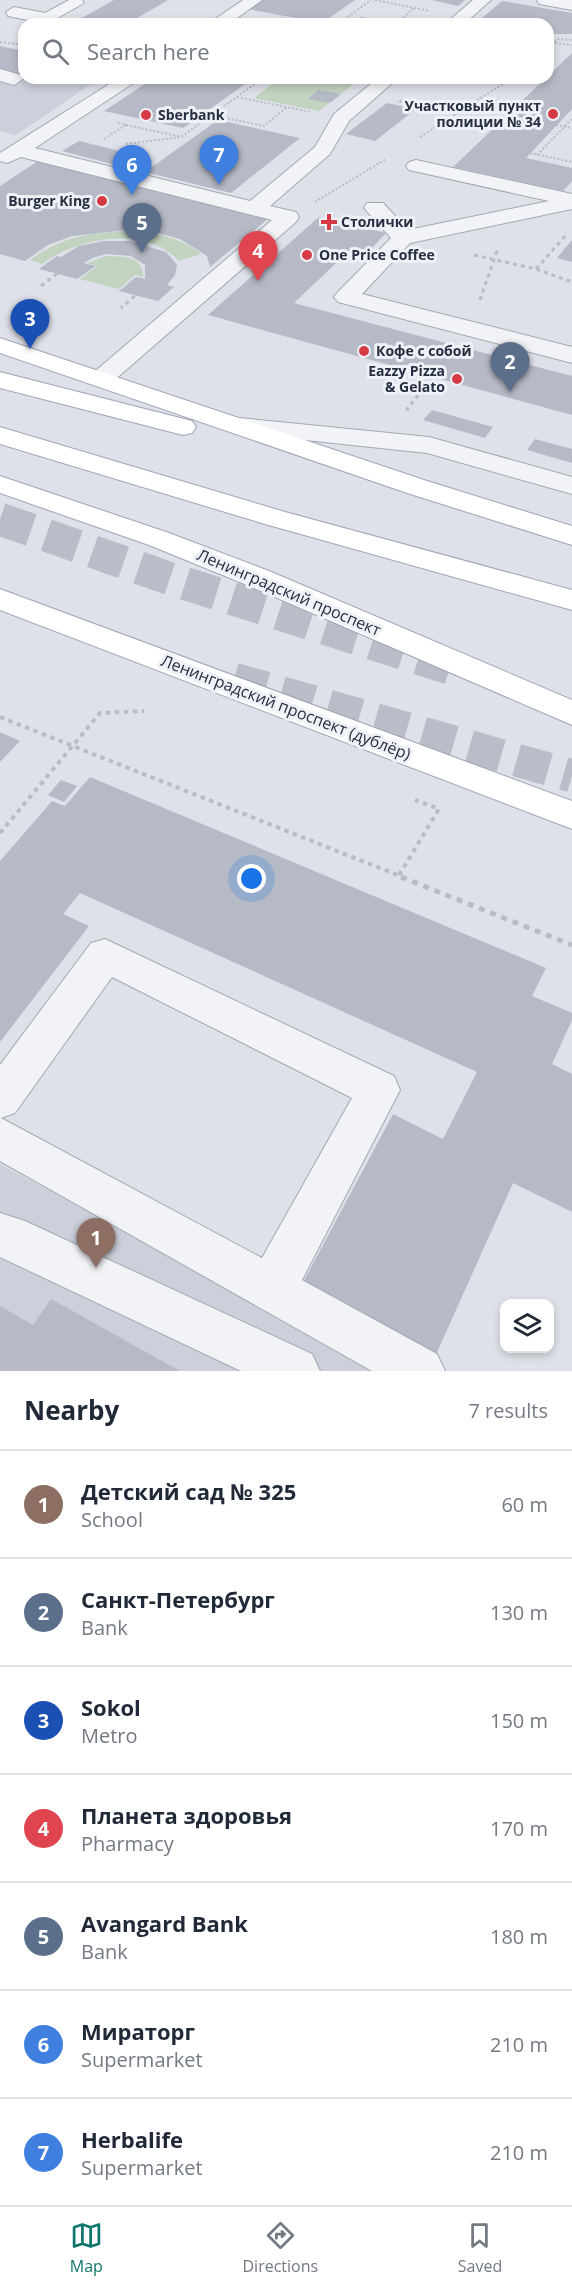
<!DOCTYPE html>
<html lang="en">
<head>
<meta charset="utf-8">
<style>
	:root { --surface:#fff; --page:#f2f2f3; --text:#1f2937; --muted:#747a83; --line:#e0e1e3; --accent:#0f766e }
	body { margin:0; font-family:"Open Sans",sans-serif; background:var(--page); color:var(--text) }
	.controls { position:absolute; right:18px; bottom:18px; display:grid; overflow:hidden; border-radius:12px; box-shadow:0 3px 9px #0003 }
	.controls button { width:54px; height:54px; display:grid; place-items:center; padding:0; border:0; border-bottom:2px solid var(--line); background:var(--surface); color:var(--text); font:30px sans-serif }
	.you { position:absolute; left:252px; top:879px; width:21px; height:21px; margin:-15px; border:4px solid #fff; border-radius:50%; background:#1a73e8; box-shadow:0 0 0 9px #1a73e833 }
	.badge { display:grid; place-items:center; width:39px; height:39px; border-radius:50%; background:var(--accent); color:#fff; font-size:20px; font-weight:700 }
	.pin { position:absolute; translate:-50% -50px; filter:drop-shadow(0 2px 3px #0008) }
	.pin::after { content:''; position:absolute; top:32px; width:21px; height:18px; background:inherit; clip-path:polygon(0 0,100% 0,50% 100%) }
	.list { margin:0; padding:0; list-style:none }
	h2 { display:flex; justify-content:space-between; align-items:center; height:78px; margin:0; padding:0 24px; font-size:26px }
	h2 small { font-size:20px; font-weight:400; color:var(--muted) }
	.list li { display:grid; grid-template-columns:39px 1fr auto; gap:18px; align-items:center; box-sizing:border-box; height:108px; padding:0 24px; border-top:2px solid var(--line) }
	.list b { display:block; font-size:22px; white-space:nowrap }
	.list p { margin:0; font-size:20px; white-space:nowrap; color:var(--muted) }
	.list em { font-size:20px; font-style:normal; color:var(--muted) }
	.icon { flex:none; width:33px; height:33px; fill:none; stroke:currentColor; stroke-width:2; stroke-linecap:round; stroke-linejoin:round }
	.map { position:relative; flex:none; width:572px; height:1371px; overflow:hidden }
	.search { position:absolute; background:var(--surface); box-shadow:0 3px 9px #0003; left:18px; right:18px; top:18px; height:66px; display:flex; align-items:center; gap:15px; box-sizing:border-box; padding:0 21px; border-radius:18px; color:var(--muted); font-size:22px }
	.sheet { height:834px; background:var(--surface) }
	nav { display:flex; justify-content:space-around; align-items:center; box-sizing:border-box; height:84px; border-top:2px solid var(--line); background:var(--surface); font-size:16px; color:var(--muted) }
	nav a { display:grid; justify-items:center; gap:3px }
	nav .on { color:var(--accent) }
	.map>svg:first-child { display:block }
	.built { fill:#ccd0db }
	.green { fill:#c2d3bf }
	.building { fill:#b5bac6 }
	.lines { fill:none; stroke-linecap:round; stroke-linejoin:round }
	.major-tunnel { stroke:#b9bdc7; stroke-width:33; stroke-dasharray:33 16; stroke-linecap:butt }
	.minor-casing { stroke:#a3a8b3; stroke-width:2 }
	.major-casing { stroke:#9da4b5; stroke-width:2 }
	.path-far3 { stroke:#b8bcc4; stroke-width:2; stroke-dasharray:2 2; stroke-linecap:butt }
	.path-far2 { stroke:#b8bcc4; stroke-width:3; stroke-dasharray:4 4; stroke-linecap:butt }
	.path-far1 { stroke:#b8bcc4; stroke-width:4; stroke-dasharray:4.5 4.5; stroke-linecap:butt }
	.path { stroke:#b8bcc4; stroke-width:5; stroke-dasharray:6 6; stroke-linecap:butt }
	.minor { fill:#f1f3f7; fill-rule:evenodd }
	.major { fill:#fff; fill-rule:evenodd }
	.poi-dot { fill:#d63b45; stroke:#eef1f6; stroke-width:2 }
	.labels { text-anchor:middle; stroke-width:6; stroke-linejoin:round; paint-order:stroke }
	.far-poi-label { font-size:14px; font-weight:bold; fill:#262e41; stroke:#eef1f6; text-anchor:start }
	.street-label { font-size:16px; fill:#262e41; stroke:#eef1f6 }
</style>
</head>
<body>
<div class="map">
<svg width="572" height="1371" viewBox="0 0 572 1371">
	<rect width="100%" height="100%" fill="#dee1e9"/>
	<path class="built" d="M0 69 24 75V78H100L16 135 0 131Z
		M0 1164 383 1371H0Z"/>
	<path class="green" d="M280 78H361L319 111 254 98Z
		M126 231C153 233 179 236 201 254L179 261C145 224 76 238 42 264L30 260C61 237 88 233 126 231Z
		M106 256C123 257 144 255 143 277L135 275 119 289 80 279 98 266 87 263Z"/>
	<path class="building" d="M114 0H168L127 24H71Z
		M263 0H355L322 23 248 9Z
		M432 0H465L458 6Z
		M502 1 572 13V34H548V24H475Z
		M361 17 392 23 391 24H352Z
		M0 46 24 51V75L0 69Z
		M572 53V109L526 158 572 168V181L563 191 453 167Z
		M154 78H239L251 80 183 128 104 111Z
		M318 90 341 94 330 103 308 99Z
		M403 98 421 102 416 106 398 102Z
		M430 101 447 105 438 111 421 107Z
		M387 103 416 109 375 141 346 134Z
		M218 120 300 138 231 193 145 172Z
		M79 141 144 157 127 168 62 151Z
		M38 161 269 218 210 267 207 256 180 239 154 232 126 230 72 236 48 245 25 261 0 254V186Z
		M319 217 386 233 368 252 352 248 294 303 572 376V415L208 315Z
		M572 240V262L557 258Z
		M104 241H129L166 252 177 265 175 275 167 285 174 287 158 301 119 291 136 277 145 279V265L131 256 107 254 95 257 83 263 96 266 77 279 39 269 57 256 61 257 79 246Z
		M432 410 493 427 485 438 423 420Z
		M535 439 572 449V463L527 450Z
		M0 732 20 741 0 762Z
		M90 777 546 968 532 996 572 1013V1020L552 1064 572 1074V1212L513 1183 434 1359 300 1288 393 1114 443 1139 477 1072 80 893 63 914 89 926 0 1042V861L52 801 65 806Z
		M61 780 77 786 64 802 48 795Z
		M51 1299 180 1371H0V1306L33 1325Z"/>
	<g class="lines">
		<path class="major-tunnel" d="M0 519 171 579 455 670
			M234 679 572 776"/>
		<g class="minor-casing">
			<path id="minor" d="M69 0H82L84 3 47 24 8 16 6 12 14 7 45 13Z
				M243 0H262L229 24H208Z
				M473 0H491L464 24H445Z
				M537 0H572V10L539 4Z
				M0 69 21 75 23 79 14 85 0 81Z
				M119 78H141L35 148 250 201 315 147 334 114 378 78H398L349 121 330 154 270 206 296 212 299 217 296 222 111 383 102 386 93 383 89 378 93 373 272 220 21 157 7 163 0 161V153Z
				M416 160 572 194V209L410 243 362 294 572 347V363L338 302 334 297 338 292 391 238 364 208 367 203H383L408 230 549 201 409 170 406 166 409 162Z
				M240 418 429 437 572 477V494L427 453 231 432 227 426 231 420Z
				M105 939 394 1076 400 1090 302 1280 437 1354 445 1371H372L0 1161V1065L91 943ZM112 977 352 1098 262 1258 1 1118 15 1113Z
				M0 1213 25 1221 312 1354 320 1371H241L0 1257Z"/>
		</g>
		<g class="major-casing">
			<path id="major" d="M0 338 427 481 572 526V545L407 493 0 353Z
				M0 372 192 421 196 427 192 433 183 435 0 388Z
				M0 427 285 512 572 590V610L265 524 0 444Z
				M0 476 169 533 269 571 572 700V725L247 585 149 545 0 493Z
				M0 589 572 801V829L0 610Z"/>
		</g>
		<path class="path-far3" d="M375 0 430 11
			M397 23 414 8
			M275 24 284 17
			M338 24 371 0
			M0 42 24 45
			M555 43 572 45
			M548 47 559 39 572 40
			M237 97 311 112
			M212 115 264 126 287 107
			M126 125 178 136
			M556 125 572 128
			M420 137 512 78
			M104 139 126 125 116 122
			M126 144 181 137 263 78
			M530 153 572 162
			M537 155 572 119
			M315 202 386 159"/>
		<path class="path-far2" d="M474 255 536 269 572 282
			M536 269 566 235
			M41 286C70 263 97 244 136 251 146 253 154 255 160 264L159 275 121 308
			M480 300 498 248
			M409 410 407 409 433 377"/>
		<path class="path-far1" d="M0 717 405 878
			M0 833 100 713 144 711
			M399 875 439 809 415 800"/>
		<path class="path" d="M401 877 572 945"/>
		<use href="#minor" class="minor"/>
		<use href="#major" class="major"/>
	</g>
	<g class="poi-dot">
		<circle cx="553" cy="114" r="6"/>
		<circle cx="146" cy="115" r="6"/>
		<circle cx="102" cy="201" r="6"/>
		<path d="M326 213h6v6h6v6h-6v6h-6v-6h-6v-6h6z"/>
		<circle cx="307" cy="255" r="6"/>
		<circle cx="364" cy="351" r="6"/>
		<circle cx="457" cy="379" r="6"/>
	</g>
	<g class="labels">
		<g class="far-poi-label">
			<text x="541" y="111" text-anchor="end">Участковый пункт<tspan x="541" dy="16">полиции № 34</tspan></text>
			<text x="158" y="120">Sberbank</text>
			<text x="90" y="206" text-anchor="end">Burger King</text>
			<text x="341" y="227">Столички</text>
			<text x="319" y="260">One Price Coffee</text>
			<text x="376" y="356">Кофе с собой</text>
			<text x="445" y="376" text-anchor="end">Eazzy Pizza<tspan x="445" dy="16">&amp; Gelato</tspan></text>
		</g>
		<g class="street-label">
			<text transform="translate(289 592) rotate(23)" y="6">Ленинградский проспект</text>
			<text transform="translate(286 707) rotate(21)" y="6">Ленинградский проспект (дублёр)</text>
		</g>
	</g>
</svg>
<div class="controls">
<button><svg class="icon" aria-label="layers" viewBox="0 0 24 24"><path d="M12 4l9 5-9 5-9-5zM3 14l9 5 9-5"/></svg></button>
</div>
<div class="you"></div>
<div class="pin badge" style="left:96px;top:1268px;background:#8d6e63">1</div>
<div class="pin badge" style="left:510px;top:392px;background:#5c6f8a">2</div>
<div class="pin badge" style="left:30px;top:349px;background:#1a4fb4">3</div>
<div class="pin badge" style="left:258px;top:281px;background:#e0444e">4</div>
<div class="pin badge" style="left:142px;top:253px;background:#5c6f8a">5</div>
<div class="pin badge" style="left:132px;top:195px;background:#3f7fe0">6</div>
<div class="pin badge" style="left:219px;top:185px;background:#3f7fe0">7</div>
<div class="search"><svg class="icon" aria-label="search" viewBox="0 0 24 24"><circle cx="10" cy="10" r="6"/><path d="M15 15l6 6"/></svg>Search here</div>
</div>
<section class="sheet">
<h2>Nearby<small>7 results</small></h2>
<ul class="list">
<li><span class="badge" style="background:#8d6e63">1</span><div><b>Детский сад № 325</b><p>School</p></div><em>60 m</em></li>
<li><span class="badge" style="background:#5c6f8a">2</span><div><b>Санкт-Петербург</b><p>Bank</p></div><em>130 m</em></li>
<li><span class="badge" style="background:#1a4fb4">3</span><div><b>Sokol</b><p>Metro</p></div><em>150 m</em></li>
<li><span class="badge" style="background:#e0444e">4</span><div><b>Планета здоровья</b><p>Pharmacy</p></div><em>170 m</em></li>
<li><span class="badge" style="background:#5c6f8a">5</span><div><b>Avangard Bank</b><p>Bank</p></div><em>180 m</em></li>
<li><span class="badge" style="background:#3f7fe0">6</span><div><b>Мираторг</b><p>Supermarket</p></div><em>210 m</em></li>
<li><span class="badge" style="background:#3f7fe0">7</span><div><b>Herbalife</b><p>Supermarket</p></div><em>210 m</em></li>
</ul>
</section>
<nav>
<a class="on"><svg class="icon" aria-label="map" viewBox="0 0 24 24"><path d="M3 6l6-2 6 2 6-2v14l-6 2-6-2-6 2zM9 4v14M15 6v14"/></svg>Map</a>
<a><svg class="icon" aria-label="directions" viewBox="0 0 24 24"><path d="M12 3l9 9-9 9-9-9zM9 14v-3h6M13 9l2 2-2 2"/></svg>Directions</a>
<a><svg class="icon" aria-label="saved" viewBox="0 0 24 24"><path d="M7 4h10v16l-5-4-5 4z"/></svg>Saved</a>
</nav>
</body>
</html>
